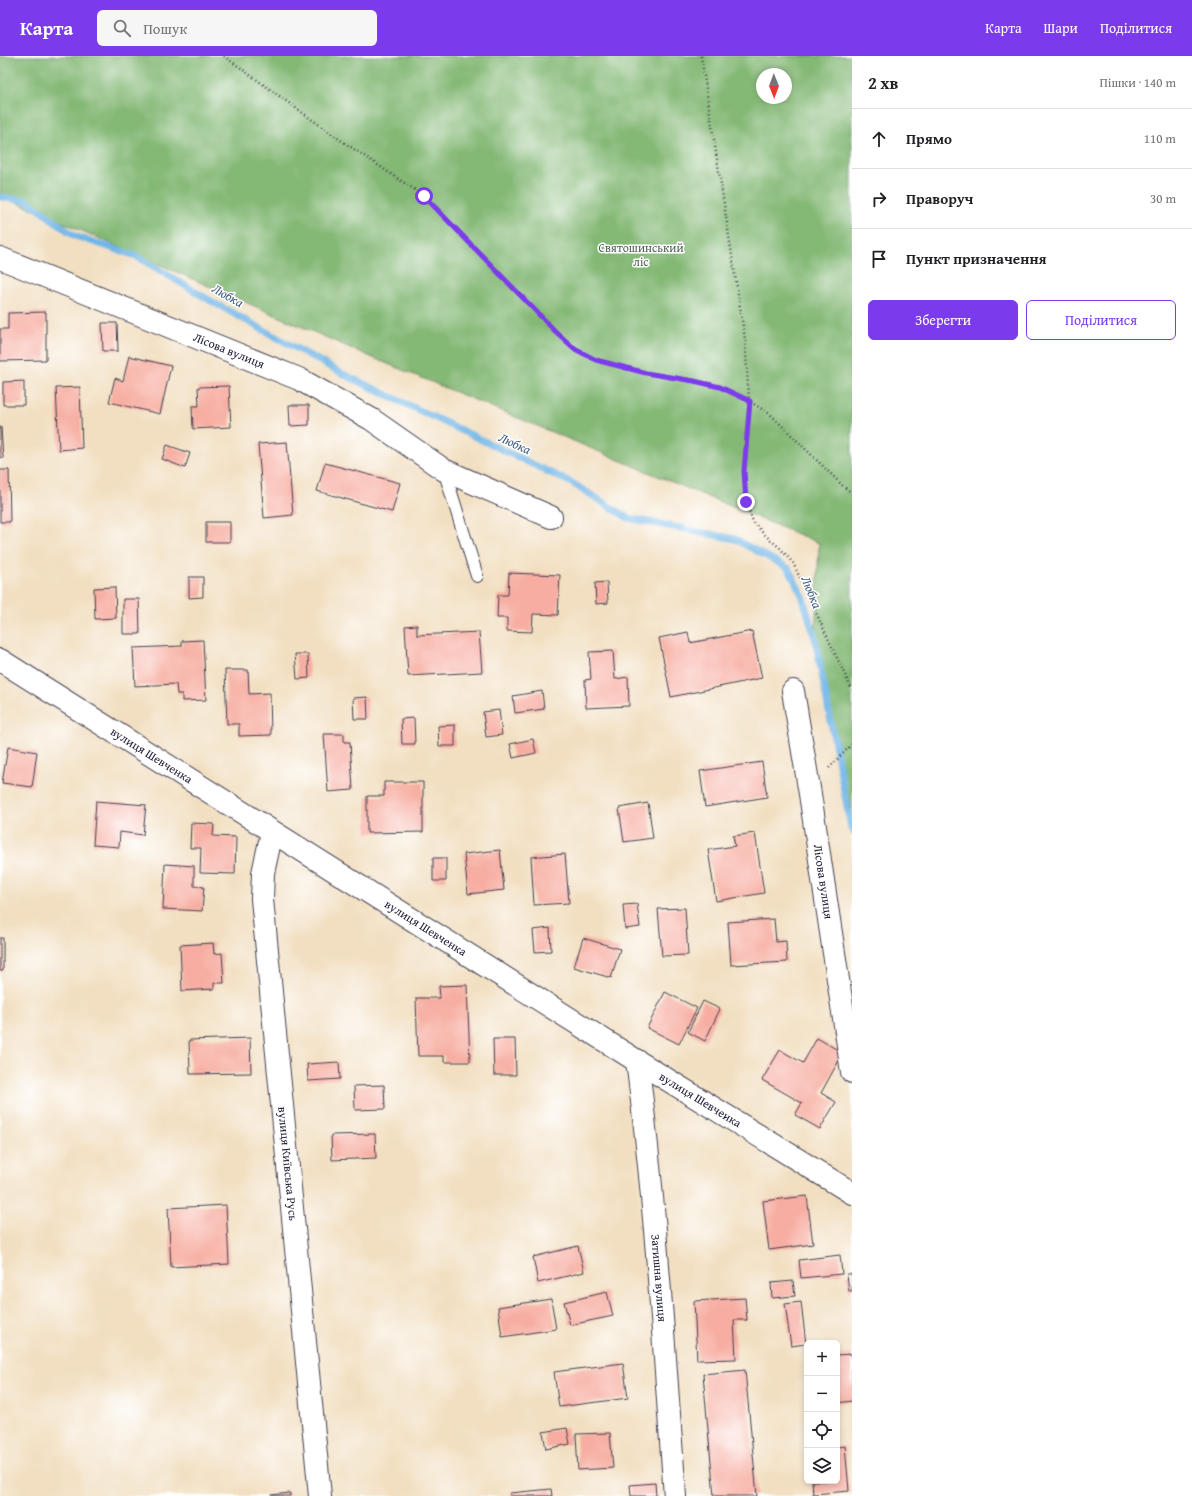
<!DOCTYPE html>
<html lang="uk">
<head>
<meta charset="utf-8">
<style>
	:root { --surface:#fff; --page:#f6f6f6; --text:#202124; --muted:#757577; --line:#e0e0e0; --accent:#7c3aed }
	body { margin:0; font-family:"Gentium Book Plus",serif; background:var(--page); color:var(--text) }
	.controls { position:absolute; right:12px; bottom:12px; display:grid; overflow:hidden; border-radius:6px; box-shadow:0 2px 6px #0003 }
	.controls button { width:36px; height:36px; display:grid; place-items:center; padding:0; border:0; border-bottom:1px solid var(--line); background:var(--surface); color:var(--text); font:20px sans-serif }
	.compass { position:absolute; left:756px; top:12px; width:36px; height:36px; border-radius:50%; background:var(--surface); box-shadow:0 2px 6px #0003; rotate:179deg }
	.stop { position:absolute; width:12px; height:12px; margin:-9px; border:3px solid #7c3aed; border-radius:50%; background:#fff }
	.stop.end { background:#7c3aed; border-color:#fff; box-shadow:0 1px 4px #0008 }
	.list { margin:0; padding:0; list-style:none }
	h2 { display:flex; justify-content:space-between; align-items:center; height:52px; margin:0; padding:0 16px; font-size:17px }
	h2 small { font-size:13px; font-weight:400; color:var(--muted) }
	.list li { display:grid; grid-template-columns:26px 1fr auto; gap:12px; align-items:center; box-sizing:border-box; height:60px; padding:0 16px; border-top:1px solid var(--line) }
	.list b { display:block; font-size:15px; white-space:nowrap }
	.list em { font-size:13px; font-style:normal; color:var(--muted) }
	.actions { display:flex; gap:8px; padding:12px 16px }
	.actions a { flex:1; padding:9px 0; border:1px solid var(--accent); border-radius:6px; text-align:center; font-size:14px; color:var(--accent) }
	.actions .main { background:var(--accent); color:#fff }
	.icon { flex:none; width:22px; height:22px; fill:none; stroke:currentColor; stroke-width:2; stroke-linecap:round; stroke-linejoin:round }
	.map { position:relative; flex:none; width:852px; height:1440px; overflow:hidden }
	header { display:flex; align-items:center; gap:24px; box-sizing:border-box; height:56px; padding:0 20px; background:var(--accent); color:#fff }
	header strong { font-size:19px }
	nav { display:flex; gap:22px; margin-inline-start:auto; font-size:14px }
	.search { width:280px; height:36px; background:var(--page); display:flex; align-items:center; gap:10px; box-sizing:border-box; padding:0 14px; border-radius:6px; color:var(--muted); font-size:15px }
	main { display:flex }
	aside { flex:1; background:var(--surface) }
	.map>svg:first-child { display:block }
	.forest { fill:#83b874; stroke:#526d58; fill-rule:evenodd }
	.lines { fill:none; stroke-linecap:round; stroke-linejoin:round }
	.stream { stroke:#70b5e6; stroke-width:7 }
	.building { fill:#f7ada1 }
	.lane-casing { stroke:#413e4f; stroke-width:14 }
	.street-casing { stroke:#413e4f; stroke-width:24 }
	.path { stroke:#413e4f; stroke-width:2.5; stroke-dasharray:1 3; stroke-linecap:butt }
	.lane { stroke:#fff; stroke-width:12 }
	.street { stroke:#fff; stroke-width:22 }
	.route { stroke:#7c3aed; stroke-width:5 }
	.labels { text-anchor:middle; stroke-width:3; stroke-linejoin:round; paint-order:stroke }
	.park-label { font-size:12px; fill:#506256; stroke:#fff }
	.street-label { font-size:12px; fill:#22223b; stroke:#fff }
	.water-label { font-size:13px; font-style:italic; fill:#415d7f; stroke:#fff }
</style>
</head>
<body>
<header>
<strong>Карта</strong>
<div class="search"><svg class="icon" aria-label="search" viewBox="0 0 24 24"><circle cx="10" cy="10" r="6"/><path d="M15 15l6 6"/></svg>Пошук</div>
<nav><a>Карта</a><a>Шари</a><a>Поділитися</a></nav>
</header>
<main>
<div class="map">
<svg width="852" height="1440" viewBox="0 0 852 1440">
	<rect width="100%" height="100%" fill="#fff"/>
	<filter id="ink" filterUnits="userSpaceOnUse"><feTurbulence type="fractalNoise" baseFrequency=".025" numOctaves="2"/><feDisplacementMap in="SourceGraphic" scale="8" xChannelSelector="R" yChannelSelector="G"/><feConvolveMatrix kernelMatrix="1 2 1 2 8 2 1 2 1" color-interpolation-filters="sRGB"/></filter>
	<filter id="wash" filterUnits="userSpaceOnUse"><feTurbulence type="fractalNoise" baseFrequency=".012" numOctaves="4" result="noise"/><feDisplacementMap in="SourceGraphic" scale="16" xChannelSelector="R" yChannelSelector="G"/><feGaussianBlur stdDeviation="0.9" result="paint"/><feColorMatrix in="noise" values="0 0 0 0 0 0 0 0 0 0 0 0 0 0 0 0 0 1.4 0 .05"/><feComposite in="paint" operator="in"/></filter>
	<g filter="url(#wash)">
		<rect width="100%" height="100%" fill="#f2dfc1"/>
		<path class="forest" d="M0 0H852V779L815 582 819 487 371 301 0 139ZM762 18H786V42H762Z"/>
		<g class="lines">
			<path class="stream" d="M0 141 28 145 75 180 136 200 211 245 343 318 572 427 628 462 735 483 788 512 802 539 815 582 851 772 852 773"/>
		</g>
		<g id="blocks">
			<path class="building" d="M46 256V304L0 305V273H8V257Z
				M102 267H117L118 295H103Z
				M129 300 171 310 160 358 109 346 115 322 123 325Z
				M24 325V349H3V326Z
				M229 330 231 371 193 373 192 350H199L198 331Z
				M80 331 82 392 59 394 56 332Z
				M289 349H309V369L290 370Z
				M0 371H1L3 402H0Z
				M287 386 293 459 264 462 258 388Z
				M167 389 190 397 185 412 162 403Z
				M325 407 400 427 392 456 317 435Z
				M0 414H9L10 466H0Z
				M206 466H230V486H206Z
				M509 517 560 519 558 559 533 558 532 576 507 575V562H497L498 539H508Z
				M189 521H203V541L189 542Z
				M607 526 608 547 596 548 595 527Z
				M115 531 116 562 95 563 94 532Z
				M123 543H139L140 578H123Z
				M417 569V579L479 576 482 616 408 620 405 570Z
				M752 575 762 622 671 641 659 582 688 576 690 587Z
				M203 584 206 644 182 645V638H177L176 628 135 630 133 592 182 590V585Z
				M613 595 615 623 628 621 629 650 586 652 585 624 591 623 589 596Z
				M295 598H308L309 622 297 623Z
				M225 614H248L249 638 270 637 271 679 239 680V668H227Z
				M542 635 544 653 515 657 513 640Z
				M367 641 368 663H354L353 642Z
				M499 654 502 679 486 681 483 656Z
				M414 662 415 688H402L401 663Z
				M455 669V690H439L438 670Z
				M324 678H344V686H350L353 734 328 736Z
				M533 683 536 697 513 702 510 688Z
				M8 691 37 696 32 731 2 727Z
				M762 706 767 741 705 751 700 715Z
				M384 726H423V776L367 777V740H384Z
				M96 745 146 749 143 779 120 776 119 791 93 789Z
				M648 747 653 782 624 786 619 752Z
				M191 767 214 768 213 780 236 781 235 818 200 817 201 792H190Z
				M755 777 764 837 716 845 708 794 735 790 733 780Z
				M500 794 504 834 468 838 464 798Z
				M565 798 569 847 534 849 531 801Z
				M433 802H446V825H433Z
				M165 808 194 810V830L204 831 202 855 163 853Z
				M637 848 640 871 625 873 623 849Z
				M685 852 688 899 662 900 658 853Z
				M774 863 776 886 786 885 787 906 731 909 728 866Z
				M550 872 551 895 535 896 533 874Z
				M0 882H3V915H0Z
				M583 882 620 893 611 922 574 911Z
				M213 887 214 898 222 897 224 927H214V933L182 935 180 889Z
				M467 929 470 1006H444V1000H418L416 942H440L439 930Z
				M665 936 697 952 679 988 647 972Z
				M703 945 720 953 705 985 688 976Z
				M250 982 251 1017 190 1018 189 984Z
				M817 982 843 997 821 1037 836 1046 820 1073 795 1059 802 1047 762 1024 780 994 803 1007Z
				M493 983H515L516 1019H494Z
				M339 1006 340 1023 308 1025 307 1008Z
				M384 1029 385 1053 355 1054 354 1030Z
				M375 1078 376 1102 332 1104 331 1079Z
				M807 1140 813 1188 769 1194 763 1145Z
				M226 1149 229 1208 171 1211 168 1152Z
				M578 1190 584 1216 538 1227 533 1201Z
				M840 1199 842 1218 801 1222 799 1204Z
				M847 1218H852V1235H849Z
				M793 1225 795 1240 772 1242 771 1227Z
				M607 1236 613 1260 570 1269 564 1246Z
				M745 1242 747 1264H734L736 1303 697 1304 694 1245Z
				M551 1243 556 1273 502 1281 498 1251Z
				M801 1246 806 1288 791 1290 785 1248Z
				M852 1298V1345L837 1347V1299Z
				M623 1307 628 1342 559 1351 554 1316Z
				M745 1314 757 1440H714L703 1318Z
				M567 1372 570 1388 546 1393 543 1376Z
				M610 1377 613 1412 578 1414 576 1378Z
				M845 1390 849 1435 813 1438 812 1425H837V1391Z
				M655 1427 656 1440H631L630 1429Z
				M551 1433 552 1440H510V1437Z
				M290 1437V1440H271V1439Z"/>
		</g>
	</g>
	<g filter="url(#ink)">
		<use href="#blocks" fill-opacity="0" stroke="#413e4f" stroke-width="1"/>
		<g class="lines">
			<g class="lane-casing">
				<path id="lane" d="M444 414 477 520"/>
			</g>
			<g class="street-casing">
				<g id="street">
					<path id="s1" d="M0 202 299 323 371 363 444 414 551 461"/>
					<path id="s2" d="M0 604 637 1005 852 1137"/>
					<path id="s3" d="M793 635 810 738 852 1016"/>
					<path id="s4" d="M272 776 263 817 262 843 320 1440"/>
					<path id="s5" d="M637 1005C656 1150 664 1295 675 1440"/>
				</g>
			</g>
			<path class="path" d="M224 0 336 81 424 140 555 275 575 293 596 304 647 317 694 325 719 331 749 345 770 358 844 431 852 437
				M701 0 745 283 749 345 744 415 746 446 753 466 766 480 780 492 793 507 852 634
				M829 712 852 688"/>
			<use href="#lane" class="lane"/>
			<use href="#street" class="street"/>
		</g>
	</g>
	<g class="lines" filter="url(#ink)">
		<path class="route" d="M424 140 555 275 575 293 596 304 646 317 694 325 720 331 750 345 744 415 746 446"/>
	</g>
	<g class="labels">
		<g class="park-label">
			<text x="641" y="196">Святошинський<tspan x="641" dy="14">ліс</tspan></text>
		</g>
		<g class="street-label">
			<text dy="4" stroke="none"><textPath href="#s1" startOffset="247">Лісова вулиця</textPath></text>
			<text dy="4" stroke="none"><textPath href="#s2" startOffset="179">вулиця Шевченка</textPath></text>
			<text dy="4" stroke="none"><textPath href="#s3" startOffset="193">Лісова вулиця</textPath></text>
			<text dy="4" stroke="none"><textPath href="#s2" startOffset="503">вулиця Шевченка</textPath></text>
			<text dy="4" stroke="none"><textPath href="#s2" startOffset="827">вулиця Шевченка</textPath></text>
			<text dy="4" stroke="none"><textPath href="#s4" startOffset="334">вулиця Київська Русь</textPath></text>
			<text dy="4" stroke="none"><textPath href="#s5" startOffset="218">Затишна вулиця</textPath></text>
		</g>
		<g class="water-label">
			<text transform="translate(228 239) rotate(30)" y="5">Любка</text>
			<text transform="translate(515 387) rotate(25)" y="5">Любка</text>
			<text transform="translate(812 536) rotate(68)" y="5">Любка</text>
		</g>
	</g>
</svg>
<div class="controls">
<button>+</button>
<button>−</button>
<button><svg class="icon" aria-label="locate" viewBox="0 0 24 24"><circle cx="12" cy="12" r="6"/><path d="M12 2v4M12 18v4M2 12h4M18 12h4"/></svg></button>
<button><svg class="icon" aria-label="layers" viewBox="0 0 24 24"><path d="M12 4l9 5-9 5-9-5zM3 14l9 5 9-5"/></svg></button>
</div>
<svg class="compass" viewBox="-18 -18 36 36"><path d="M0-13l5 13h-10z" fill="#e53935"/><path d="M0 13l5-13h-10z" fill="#757577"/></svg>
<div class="stop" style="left:424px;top:140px"></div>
<div class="stop end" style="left:746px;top:446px"></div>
</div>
<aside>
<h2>2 хв<small>Пішки · 140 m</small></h2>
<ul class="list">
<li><svg class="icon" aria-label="ahead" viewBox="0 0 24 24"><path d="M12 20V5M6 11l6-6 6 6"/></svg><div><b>Прямо</b></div><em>110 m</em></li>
<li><svg class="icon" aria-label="right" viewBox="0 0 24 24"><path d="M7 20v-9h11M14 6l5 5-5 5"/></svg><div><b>Праворуч</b></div><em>30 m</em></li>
<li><svg class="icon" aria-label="arrive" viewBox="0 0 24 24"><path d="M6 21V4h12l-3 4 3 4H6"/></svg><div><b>Пункт призначення</b></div></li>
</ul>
<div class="actions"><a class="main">Зберегти</a><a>Поділитися</a></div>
</aside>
</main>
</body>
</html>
